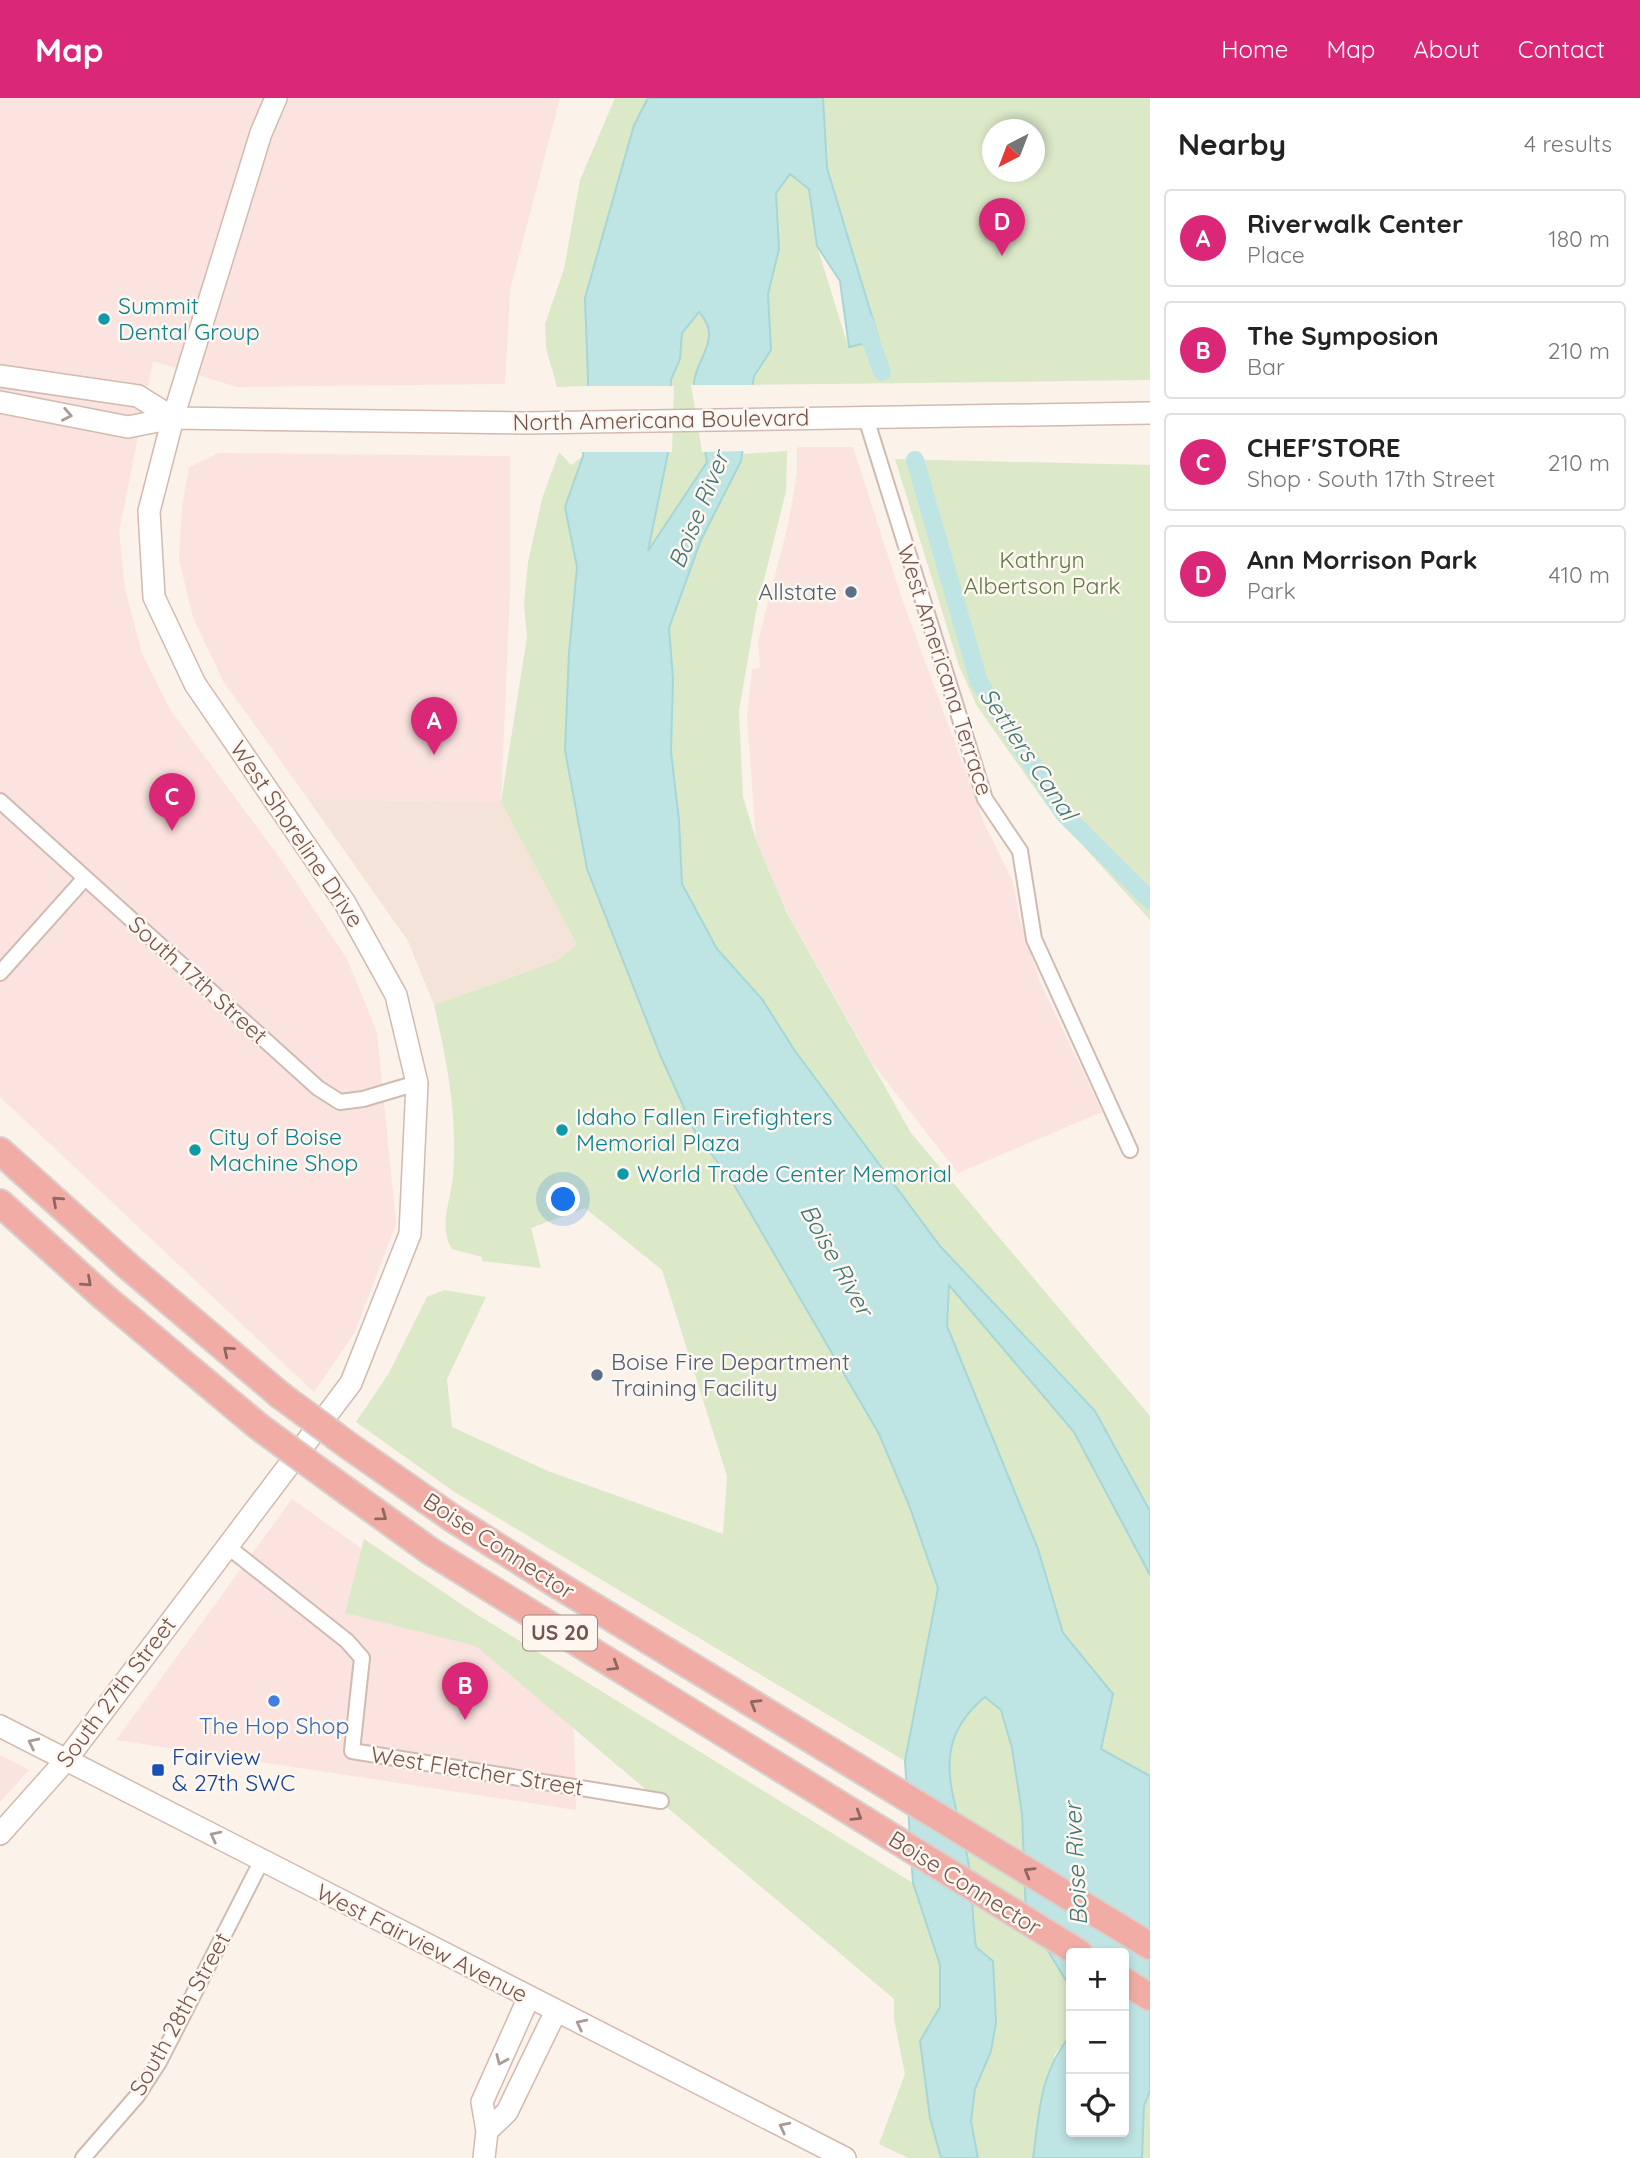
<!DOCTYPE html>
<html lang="en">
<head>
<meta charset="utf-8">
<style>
	:root { --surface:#fff; --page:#f6f6f6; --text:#222; --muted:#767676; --line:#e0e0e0; --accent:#db2777 }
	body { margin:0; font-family:Quicksand,sans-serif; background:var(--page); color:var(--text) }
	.controls { position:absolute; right:21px; bottom:21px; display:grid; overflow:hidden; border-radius:7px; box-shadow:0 4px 10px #0003 }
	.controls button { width:63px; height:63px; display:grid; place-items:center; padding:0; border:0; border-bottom:2px solid var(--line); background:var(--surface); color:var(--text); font:35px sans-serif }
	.compass { position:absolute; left:982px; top:21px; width:63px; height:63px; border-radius:50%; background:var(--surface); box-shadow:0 4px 10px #0003; rotate:222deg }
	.you { position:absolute; left:564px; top:1102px; width:24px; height:24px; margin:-18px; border:5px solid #fff; border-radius:50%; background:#1a73e8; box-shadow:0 0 0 10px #1a73e833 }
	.badge { display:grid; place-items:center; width:46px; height:46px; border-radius:50%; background:var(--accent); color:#fff; font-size:23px; font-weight:700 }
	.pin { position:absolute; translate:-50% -58px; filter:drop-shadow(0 2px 4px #0008) }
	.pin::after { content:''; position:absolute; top:37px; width:24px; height:21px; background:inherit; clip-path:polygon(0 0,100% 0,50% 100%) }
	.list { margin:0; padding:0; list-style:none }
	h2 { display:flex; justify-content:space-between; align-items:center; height:91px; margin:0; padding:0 28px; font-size:30px }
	h2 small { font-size:23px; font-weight:400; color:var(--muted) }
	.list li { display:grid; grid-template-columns:46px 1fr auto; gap:21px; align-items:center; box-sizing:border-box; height:98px; margin:0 14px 14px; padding:0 14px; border:2px solid var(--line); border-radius:7px }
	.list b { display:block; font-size:26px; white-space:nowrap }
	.list p { margin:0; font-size:23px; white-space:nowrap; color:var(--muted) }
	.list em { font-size:23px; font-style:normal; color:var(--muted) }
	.icon { flex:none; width:38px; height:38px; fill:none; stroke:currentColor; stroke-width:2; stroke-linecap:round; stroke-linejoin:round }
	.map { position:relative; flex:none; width:1150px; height:2060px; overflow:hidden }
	header { display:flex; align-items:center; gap:42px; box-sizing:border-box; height:98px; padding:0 35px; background:var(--accent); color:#fff }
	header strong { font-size:33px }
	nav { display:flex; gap:38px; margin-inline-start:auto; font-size:24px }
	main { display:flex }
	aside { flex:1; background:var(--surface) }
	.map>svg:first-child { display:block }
	.residential { fill:#f3e3d9 }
	.commercial { fill:#fbe3df }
	.green { fill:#dbe9c9; fill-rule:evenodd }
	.water { fill:#bfe4e4; stroke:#a6d6d6; stroke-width:2; fill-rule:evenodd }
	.pier { fill:#fbf2ea }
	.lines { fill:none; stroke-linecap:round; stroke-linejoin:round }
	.canal { stroke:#bfe4e4; stroke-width:18 }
	.street-casing { stroke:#cfbbb2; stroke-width:18 }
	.secondary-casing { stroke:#d2bab0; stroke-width:24 }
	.highway-casing { stroke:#d8d0cd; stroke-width:30 }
	.street { stroke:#fff; stroke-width:14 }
	.secondary { stroke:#fff; stroke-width:21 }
	.highway { stroke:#f1ada5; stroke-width:26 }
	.highway-bridge-casing { stroke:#d8d0cd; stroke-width:30; stroke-linecap:butt }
	.highway-bridge { stroke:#f1ada5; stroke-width:26 }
	.oneway { stroke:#ac9a95 }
	.oneway2 { stroke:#8e675f }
	.culture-dot { fill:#0f9aa8; stroke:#fef7f0; stroke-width:2.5 }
	.service-dot { fill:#5c6f8a; stroke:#fef7f0; stroke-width:2.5 }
	.shop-dot { fill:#3f7fe0; stroke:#fef7f0; stroke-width:2.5 }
	.transit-dot { fill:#1a4fb4; stroke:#fef7f0; stroke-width:2.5 }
	.labels { text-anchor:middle; stroke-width:5; stroke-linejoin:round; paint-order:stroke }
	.shield { fill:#fef7f0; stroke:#9e867f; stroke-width:2 }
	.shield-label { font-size:21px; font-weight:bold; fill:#75564e }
	.culture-label { font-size:23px; fill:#0d838f; stroke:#fef7f0; text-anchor:start }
	.street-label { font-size:23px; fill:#75564e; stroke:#fef7f0 }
	.park-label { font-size:23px; fill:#5e7a47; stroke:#fef7f0 }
	.service-label { font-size:23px; fill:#4e5e75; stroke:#fef7f0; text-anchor:end }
	.shop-label { font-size:23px; fill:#366cbe; stroke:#fef7f0 }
	.transit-label { font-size:23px; fill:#164399; stroke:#fef7f0; text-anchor:start }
	.water-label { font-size:24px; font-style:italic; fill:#427879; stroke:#fef7f0 }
</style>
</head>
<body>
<header>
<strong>Map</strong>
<nav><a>Home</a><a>Map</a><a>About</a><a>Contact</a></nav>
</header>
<main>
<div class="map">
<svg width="1150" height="2060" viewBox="0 0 1150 2060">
	<rect width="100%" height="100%" fill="#fbf2ea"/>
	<path class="residential" d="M308 701 501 704 577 847 554 864 434 907 408 843Z"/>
	<path class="commercial" d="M0 0H560L510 192 505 286 237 289 153 263 119 434 125 491 142 555 171 613 282 763 347 861 377 934 396 1126 355 1234 314 1294 0 999Z
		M797 349H853L901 498 985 727 1013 784 1020 822 1040 884 1102 1014 958 1075 873 966 787 814 756 742 747 619 752 571 760 570 758 543 788 427 797 374Z
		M219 355 510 358V492L501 704 308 701 223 583 193 519 179 462 182 409 189 369Z
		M292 1401 573 1601 576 1712 116 1642Z
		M0 1657 29 1672 0 1704Z"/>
	<path class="green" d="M615 0H648L634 27 617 85 587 288 557 289 546 250 545 226 564 171 580 82Z
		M823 0H1150V282L752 287 754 278 771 251 768 196 779 151 776 95 790 75 809 91 817 148 848 248 879 241 827 70ZM992 32H1034V74H992Z
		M699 214C724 246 694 260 695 287 696 312 703 339 707 364L647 455 668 355 671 282 680 261 682 235Z
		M787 353 786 393 756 514 739 613 743 699 756 742 787 815 911 1035 1150 1318V1413L1095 1313 940 1148 795 953 762 901 717 851 682 786 679 722 671 654 673 581 669 530 701 442 742 356Z
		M559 354 571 367 583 358 565 409 577 469 569 555 565 652 587 771 661 959 695 1034 733 1085 879 1336 909 1407 938 1490 905 1663 453 1393 356 1324 389 1275 427 1199 444 1192 486 1199 447 1281 452 1329 548 1373 723 1436 727 1378 662 1172 585 1110 531 1130 541 1170 482 1163V1159L452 1151C438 1130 451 1101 453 1078 458 1021 447 962 434 907L554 864 577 847 501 704 527 539 524 506 528 464 542 401Z
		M895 361 1150 367V822L1048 709 977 608 959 568Z
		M949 1186 1074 1334 1150 1477V1678L1101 1651 1113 1596 1063 1535 1038 1451 947 1228Z
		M364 1441 476 1516 913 1785 940 1867V1909L920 1943 930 2020 941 2060H908L879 2046 905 1976 894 1921V1901L476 1548 345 1515Z
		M985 1599 1001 1612 1012 1650 1022 1716 1026 1816 1071 1891V1936L1055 1956 1033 2060H978L971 2023 975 1991 991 1953 996 1925 993 1863 976 1849C969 1806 939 1676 952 1641 958 1623 971 1611 985 1599Z
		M1150 1993V2060H1142L1144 2008Z"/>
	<path class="water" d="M648 0H823L827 70 879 242 849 249 840 183 817 148 809 91 790 76 776 95 779 151 768 196 771 252 754 278 741 363 701 442 669 530 673 581 671 654 679 722 682 786 717 851 762 901 795 953 940 1148 1095 1313 1150 1413V1477L1074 1334 949 1187 947 1228 1038 1451 1063 1535 1113 1596 1101 1651 1150 1678V1993L1144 2008 1142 2060H1033C1040 2011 1039 1977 1071 1936V2034H1124V1855H1071V1891L1026 1816 1022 1716 1012 1650 1001 1612 985 1599C923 1650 959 1703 969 1768 973 1794 972 1822 976 1849L993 1863 996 1925 991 1953 975 1991 971 2023 978 2060H941L930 2020 920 1943 940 1909V1867L913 1785 905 1663 938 1490 909 1407 879 1336 733 1085 695 1034 661 959 587 771 565 652 569 555 577 469 565 409 583 358 588 282 585 200 634 27ZM699 214C723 240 697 259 694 284 693 302 704 344 707 364L648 453 668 355 671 282 680 261 682 235Z"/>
	<path class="pier" d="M691 287H756L746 353 702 354Z
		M584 288H674L672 354H580Z"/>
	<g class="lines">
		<path class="canal" d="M864 223 882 274
			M915 362 979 584 1064 716 1150 802"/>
		<g class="street-casing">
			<path id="street" d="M865 317 985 701 1020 753 1034 841 1130 1052
				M0 703 318 990 340 1004 363 1001 417 985
				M0 875 85 780
				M227 1448 347 1543 362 1560 352 1653 661 1703
				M83 2060 137 1998 159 1964 262 1762"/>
		</g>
		<g class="secondary-casing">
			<path id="secondary" d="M0 278 138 298 173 320
				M0 304 128 329 173 320 526 325 1150 315
				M0 1628 845 2060
				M0 1736 67 1661 351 1285 410 1136 417 985 396 897 345 805 195 586 154 499 149 413 173 320 261 35 276 0
				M487 2033 507 2014 556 1913
				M484 2060 487 2033 482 2004 529 1899"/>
		</g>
		<g class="highway-casing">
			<path id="highway" d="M0 1053 129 1169 280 1297
				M0 1105 104 1199 258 1328
				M349 1348 452 1420 558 1487 1150 1848
				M326 1378 430 1453 1079 1855
				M1124 1883 1150 1899"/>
		</g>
		<use href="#street" class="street"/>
		<use href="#secondary" class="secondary"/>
		<use href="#highway" class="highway"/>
		<g class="highway-bridge-casing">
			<path id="highway-bridge" d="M280 1297 349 1348
				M258 1328 326 1378"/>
		</g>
		<use href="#highway-bridge" class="highway-bridge"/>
	</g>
	<defs><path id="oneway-chevron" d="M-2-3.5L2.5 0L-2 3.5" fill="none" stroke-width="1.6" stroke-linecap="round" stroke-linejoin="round" transform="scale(1.75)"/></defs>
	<g class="oneway">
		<use href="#oneway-chevron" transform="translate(67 317) rotate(11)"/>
		<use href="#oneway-chevron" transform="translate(33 1645) rotate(-154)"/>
		<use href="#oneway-chevron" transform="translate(215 1738) rotate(-153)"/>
		<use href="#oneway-chevron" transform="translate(581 1926) rotate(-153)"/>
		<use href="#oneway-chevron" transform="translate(501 1962) rotate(114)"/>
		<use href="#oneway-chevron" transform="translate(784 2029) rotate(-153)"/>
	</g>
	<g class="oneway2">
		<use href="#oneway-chevron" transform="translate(57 1103) rotate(-138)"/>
		<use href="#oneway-chevron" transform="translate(87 1184) rotate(42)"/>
		<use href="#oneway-chevron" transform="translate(228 1253) rotate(-140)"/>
		<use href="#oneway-chevron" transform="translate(382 1418) rotate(36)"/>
		<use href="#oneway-chevron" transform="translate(614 1568) rotate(32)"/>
		<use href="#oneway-chevron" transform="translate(755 1606) rotate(-149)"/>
		<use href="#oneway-chevron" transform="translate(857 1718) rotate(32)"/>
		<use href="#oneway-chevron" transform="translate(1029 1774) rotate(-149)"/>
	</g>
	<g class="culture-dot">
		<circle cx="104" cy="221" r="7"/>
		<circle cx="562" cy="1032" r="7"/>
		<circle cx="195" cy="1052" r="7"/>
		<circle cx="623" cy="1076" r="7"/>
	</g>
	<g class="service-dot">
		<circle cx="851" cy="494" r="7"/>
		<circle cx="597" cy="1277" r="7"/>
	</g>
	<circle class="shop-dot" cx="274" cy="1603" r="7"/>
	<rect class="transit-dot" x="151" y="1665" width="14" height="14" rx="3.5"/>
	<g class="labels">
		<rect class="shield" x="523" y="1517.5" width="74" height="35" rx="5"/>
		<g class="shield-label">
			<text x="560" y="1542">US 20</text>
		</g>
		<g class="culture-label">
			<text x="118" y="216">Summit<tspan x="118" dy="26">Dental Group</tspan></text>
			<text x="576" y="1027">Idaho Fallen Firefighters<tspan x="576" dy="26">Memorial Plaza</tspan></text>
			<text x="209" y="1047">City of Boise<tspan x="209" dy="26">Machine Shop</tspan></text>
			<text x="637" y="1084">World Trade Center Memorial</text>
		</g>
		<g class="street-label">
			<text transform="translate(661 322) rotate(-1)" y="8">North Americana Boulevard</text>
			<text transform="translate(945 572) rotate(72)" y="8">West Americana Terrace</text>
			<text transform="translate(297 736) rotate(56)" y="8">West Shoreline Drive</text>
			<text transform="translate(198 882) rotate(42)" y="8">South 17th Street</text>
			<text transform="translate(499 1448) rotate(33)" y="8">Boise Connector</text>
			<text transform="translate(116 1594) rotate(-53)" y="8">South 27th Street</text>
			<text transform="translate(477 1673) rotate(9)" y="8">West Fletcher Street</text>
			<text transform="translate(965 1785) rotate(32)" y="8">Boise Connector</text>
			<text transform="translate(422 1845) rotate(27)" y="8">West Fairview Avenue</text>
			<text transform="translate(180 1916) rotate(-61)" y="8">South 28th Street</text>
		</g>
		<g class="park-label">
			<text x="1042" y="470">Kathryn<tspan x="1042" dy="26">Albertson Park</tspan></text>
		</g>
		<g class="service-label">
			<text x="837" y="502">Allstate</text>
			<text x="611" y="1272" text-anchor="start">Boise Fire Department<tspan x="611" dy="26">Training Facility</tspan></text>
		</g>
		<g class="shop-label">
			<text x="274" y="1636">The Hop Shop</text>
		</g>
		<g class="transit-label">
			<text x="172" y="1667">Fairview<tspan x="172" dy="26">&amp; 27th SWC</tspan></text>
		</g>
		<g class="water-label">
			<text transform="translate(699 412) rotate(-68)" y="8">Boise River</text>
			<text transform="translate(1028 656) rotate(56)" y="8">Settlers Canal</text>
			<text transform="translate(836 1162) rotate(61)" y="8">Boise River</text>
			<text transform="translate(1076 1766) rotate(-93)" y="8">Boise River</text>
		</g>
	</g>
</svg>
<div class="controls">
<button>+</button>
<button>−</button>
<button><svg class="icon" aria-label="locate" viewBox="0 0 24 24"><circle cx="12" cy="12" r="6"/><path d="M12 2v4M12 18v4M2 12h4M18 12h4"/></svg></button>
</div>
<svg class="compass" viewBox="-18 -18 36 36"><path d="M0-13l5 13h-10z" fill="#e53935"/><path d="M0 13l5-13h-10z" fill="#767676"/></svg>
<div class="you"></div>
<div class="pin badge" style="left:434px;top:657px">A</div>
<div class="pin badge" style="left:465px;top:1622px">B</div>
<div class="pin badge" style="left:172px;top:733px">C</div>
<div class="pin badge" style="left:1002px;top:158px">D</div>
</div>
<aside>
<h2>Nearby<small>4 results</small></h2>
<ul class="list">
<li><span class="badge">A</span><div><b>Riverwalk Center</b><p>Place</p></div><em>180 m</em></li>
<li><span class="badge">B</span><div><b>The Symposion</b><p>Bar</p></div><em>210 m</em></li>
<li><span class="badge">C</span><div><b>CHEF'STORE</b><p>Shop · South 17th Street</p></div><em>210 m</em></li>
<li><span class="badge">D</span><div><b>Ann Morrison Park</b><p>Park</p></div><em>410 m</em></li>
</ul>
</aside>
</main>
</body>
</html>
